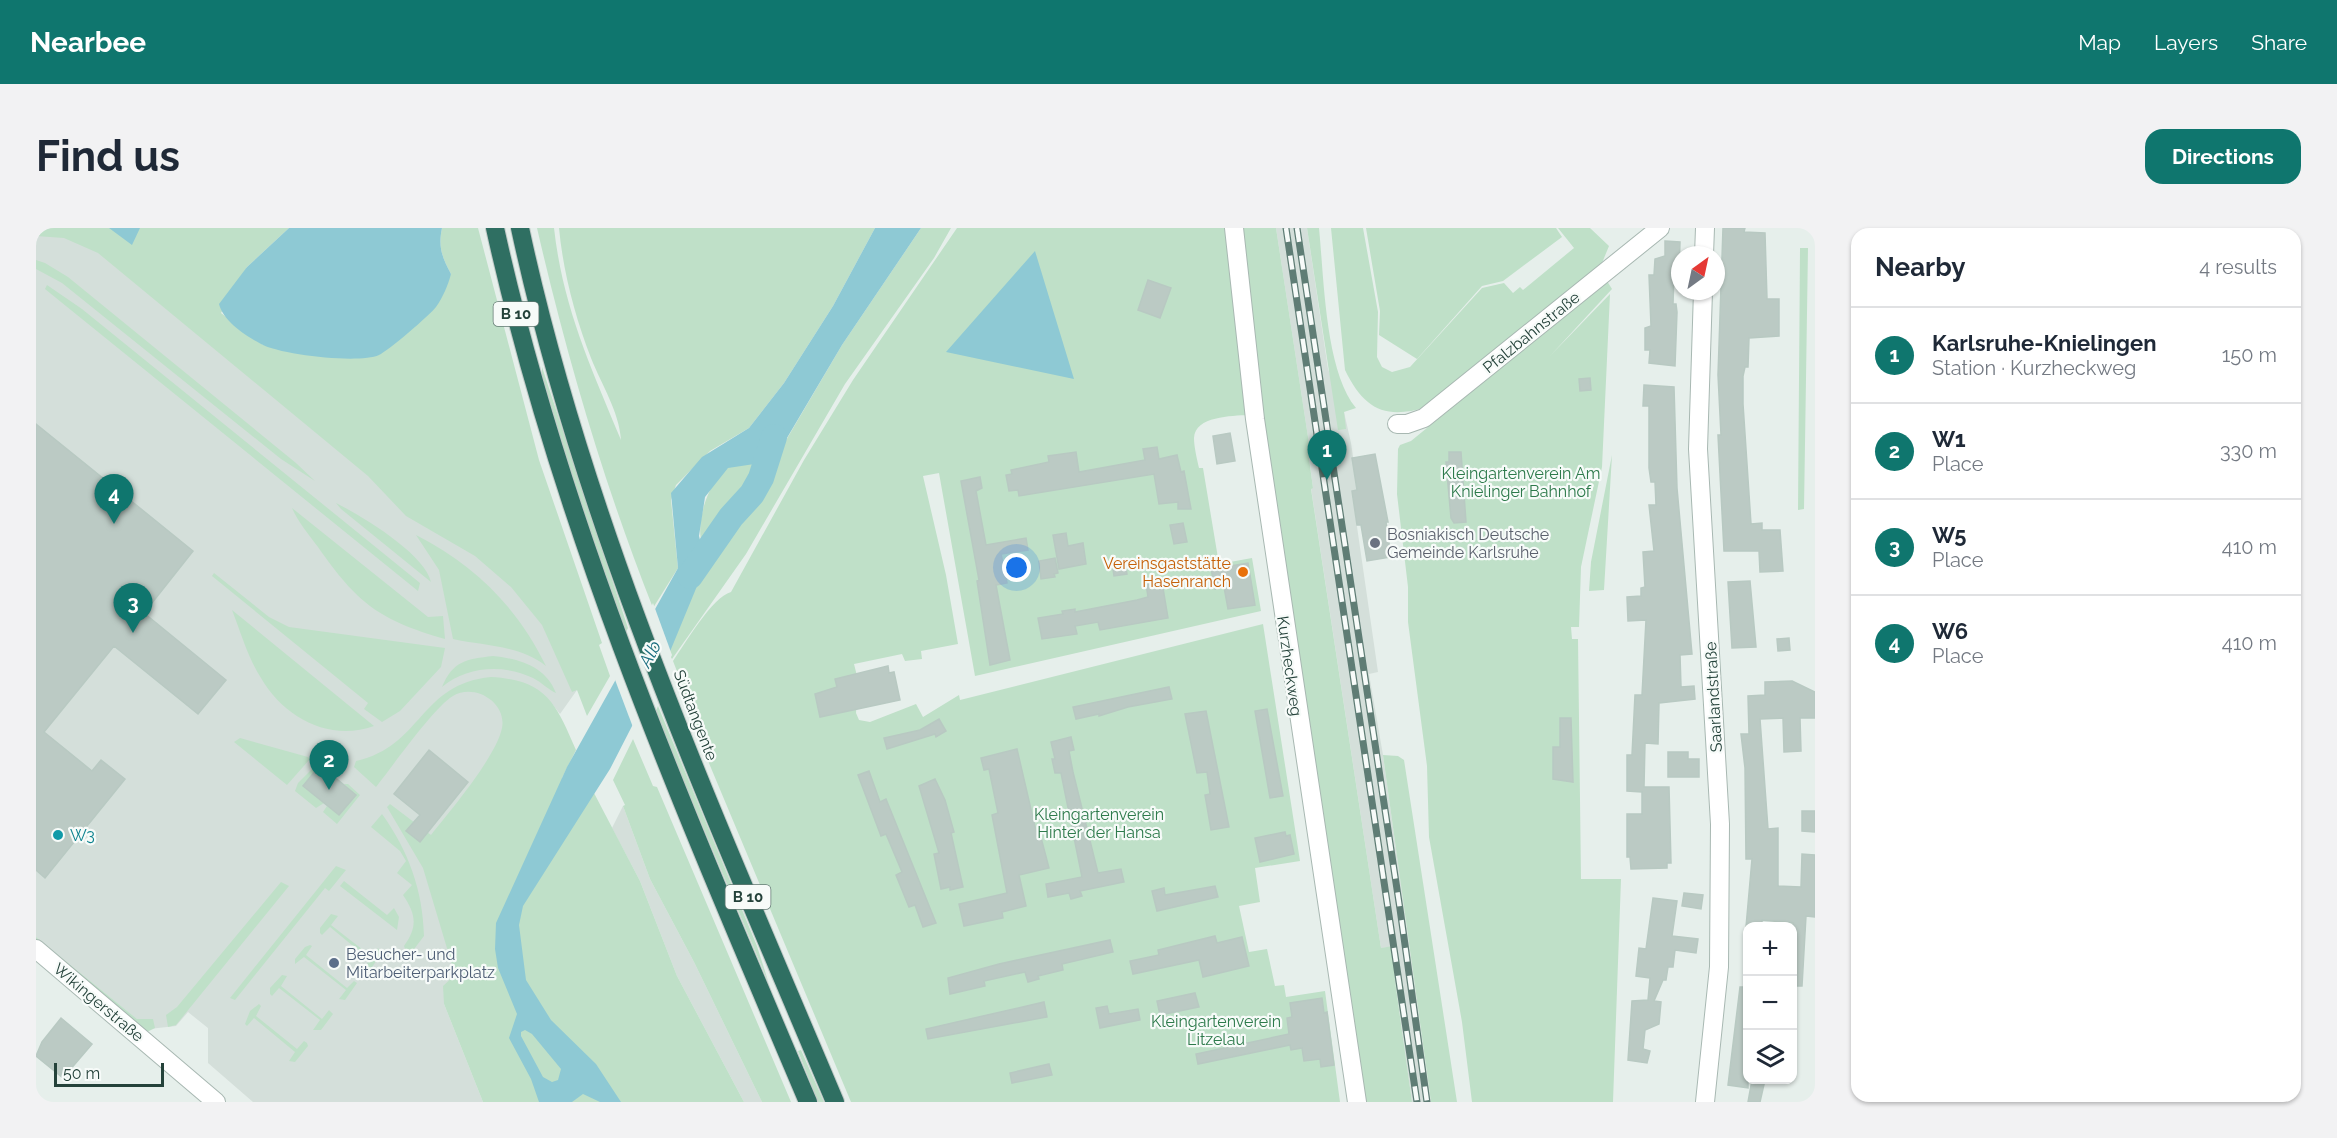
<!DOCTYPE html>
<html lang="en">
<head>
<meta charset="utf-8">
<style>
	:root { --surface:#fff; --page:#f2f2f3; --text:#1f2937; --muted:#747a83; --line:#e0e1e3; --accent:#0f766e }
	body { margin:0; font-family:Raleway,sans-serif; background:var(--page); color:var(--text) }
	.controls { position:absolute; right:18px; bottom:18px; display:grid; overflow:hidden; border-radius:12px; box-shadow:0 2px 4px #0004 }
	.controls button { width:54px; height:54px; display:grid; place-items:center; padding:0; border:0; border-bottom:2px solid var(--line); background:var(--surface); color:var(--text); font:30px sans-serif }
	.compass { position:absolute; left:1635px; top:18px; width:54px; height:54px; border-radius:50%; background:var(--surface); box-shadow:0 2px 4px #0004; rotate:33deg }
	.scale { position:absolute; left:18px; bottom:15px; width:110px; box-sizing:border-box; padding-left:6px; border:3px solid #24423a; border-top:0; font-size:16px; line-height:21px; white-space:nowrap; color:#24423a; -webkit-text-stroke:4px #f7fbf9; paint-order:stroke }
	.you { position:absolute; left:981px; top:340px; width:21px; height:21px; margin:-15px; border:4px solid #fff; border-radius:50%; background:#1a73e8; box-shadow:0 0 0 9px #1a73e833 }
	.badge { display:grid; place-items:center; width:39px; height:39px; border-radius:50%; background:var(--accent); color:#fff; font-size:20px; font-weight:700 }
	.pin { position:absolute; translate:-50% -50px; filter:drop-shadow(0 2px 3px #0008) }
	.pin::after { content:''; position:absolute; top:32px; width:21px; height:18px; background:inherit; clip-path:polygon(0 0,100% 0,50% 100%) }
	.list { margin:0; padding:0; list-style:none }
	h2 { display:flex; justify-content:space-between; align-items:center; height:78px; margin:0; padding:0 24px; font-size:26px }
	h2 small { font-size:20px; font-weight:400; color:var(--muted) }
	.list li { display:grid; grid-template-columns:39px 1fr auto; gap:18px; align-items:center; box-sizing:border-box; height:96px; padding:0 24px; border-top:2px solid var(--line) }
	.list b { display:block; font-size:22px; white-space:nowrap }
	.list p { margin:0; font-size:20px; white-space:nowrap; color:var(--muted) }
	.list em { font-size:20px; font-style:normal; color:var(--muted) }
	.icon { flex:none; width:33px; height:33px; fill:none; stroke:currentColor; stroke-width:2; stroke-linecap:round; stroke-linejoin:round }
	.map { position:relative; flex:none; width:1779px; height:874px; overflow:hidden; border-radius:18px }
	header { display:flex; align-items:center; gap:36px; box-sizing:border-box; height:84px; padding:0 30px; background:var(--accent); color:#fff }
	header strong { font-size:28px }
	nav { display:flex; gap:33px; margin-inline-start:auto; font-size:21px }
	.intro { display:flex; align-items:center; justify-content:space-between; box-sizing:border-box; height:144px; padding:0 36px }
	h1 { margin:0; font-size:42px }
	.button { padding:15px 27px; border-radius:18px; background:var(--accent); color:#fff; font-size:21px; font-weight:700 }
	main { display:flex; gap:36px; padding:0 36px }
	aside { flex:1; background:var(--surface); border-radius:18px; box-shadow:0 2px 4px #0004 }
	.map>svg:first-child { display:block }
	.built { fill:#d4dfda }
	.green { fill:#bfe0c8 }
	.water { fill:#8ec9d4; fill-rule:evenodd }
	.pier { fill:#e6efeb }
	.lines { fill:none; stroke-linecap:round; stroke-linejoin:round }
	.river { stroke:#8ec9d4; stroke-width:26 }
	.building { fill:#bbcac4; stroke:#b8c9c2; stroke-width:1.5 }
	.minor-casing { stroke:#a8b8b2; stroke-width:20 }
	.highway-casing { stroke:#c2cac8; stroke-width:20 }
	.minor { stroke:#fff; stroke-width:18 }
	.highway { stroke:#2f6f62; stroke-width:18 }
	.rail-casing { stroke:#5f7d75; stroke-width:7 }
	.rail { stroke:#f7fbf9; stroke-width:4.5; stroke-dasharray:14; stroke-linecap:butt }
	.worship-dot { fill:#6b7280; stroke:#f7fbf9; stroke-width:2 }
	.food-dot { fill:#e8710a; stroke:#f7fbf9; stroke-width:2 }
	.culture-dot { fill:#0f9aa8; stroke:#f7fbf9; stroke-width:2 }
	.service-dot { fill:#5c6f8a; stroke:#f7fbf9; stroke-width:2 }
	.labels { text-anchor:middle; stroke-width:4.5; stroke-linejoin:round; paint-order:stroke }
	.shield { fill:#f7fbf9; stroke:#637a73; stroke-width:1.5 }
	.shield-label { font-size:15px; font-weight:bold; fill:#24423a }
	.street-label { font-size:16px; fill:#24423a; stroke:#f7fbf9 }
	.park-label { font-size:16px; fill:#2d7a4b; stroke:#f7fbf9 }
	.worship-label { font-size:16px; fill:#5b616d; stroke:#f7fbf9; text-anchor:start }
	.food-label { font-size:16px; fill:#c56008; stroke:#f7fbf9; text-anchor:end }
	.culture-label { font-size:16px; fill:#0d838f; stroke:#f7fbf9; text-anchor:start }
	.service-label { font-size:16px; fill:#4e5e75; stroke:#f7fbf9; text-anchor:start }
	.water-label { font-size:18px; font-style:italic; fill:#1c6f80; stroke:#f7fbf9 }
</style>
</head>
<body>
<header>
<strong>Nearbee</strong>
<nav><a>Map</a><a>Layers</a><a>Share</a></nav>
</header>
<div class="intro"><h1>Find us</h1><a class="button">Directions</a></div>
<main>
<div class="map">
<svg width="1779" height="874" viewBox="0 0 1779 874">
	<rect width="100%" height="100%" fill="#e6efeb"/>
	<path class="built" d="M36 0 476 355 501 384 541 462 524 486 517 477 402 685 419 748 408 776 447 874H217L172 835V800L152 784 140 798 113 801 0 709V7Z
		M1240 0H1271L1292 141 1308 184 1315 215 1323 270 1317 271 1342 444 1333 446 1347 527 1395 874H1376L1359 753 1357 719 1345 720 1275 260H1277L1272 222H1274Z
		M587 578 614 651 658 734 726 874H708L641 748 604 653 576 600Z"/>
	<path class="green" d="M0 0H253L211 39 185 85 227 117 342 127 372 103 415 46C406 29 402 19 406 0H442L503 232 566 415 563 417 574 448 551 488 541 462 536 464 506 397 475 359 439 328 370 288 332 248 62 25 28 10 0 8Z
		M501 0H518C527 80 555 139 585 212 583 183 566 158 555 130 539 89 527 43 523 0H839L797 78 748 155 713 200 674 223 640 257 635 272 642 340 617 380C568 256 531 130 501 0Z
		M885 0H915L898 30 809 156 710 326 636 431 633 426 666 316C659 294 673 251 693 239 701 235 716 234 726 235L728 241 749 214 806 117Z
		M921 0H1189L1212 187C1196 188 1159 188 1158 210 1158 219 1161 231 1163 240H1167L1183 336 1216 330 1225 383 939 448 903 245 887 248 910 347 922 416 885 423 886 431 869 433 866 426 818 436 822 452 820 485 823 492 834 494 880 476 887 489 923 467 924 472 1227 396 1264 633 1219 640 1224 674 1203 678 1213 724 1231 721 1239 758 1248 757 1250 769 1289 763 1304 874H815L644 466 649 464 637 433C649 416 676 369 695 364L768 232 817 152Z
		M1202 0H1240L1274 222 1272 223 1277 260 1275 261 1345 720 1357 718 1359 753 1376 874H1330L1254 382Z
		M1271 0H1283C1288 49 1289 143 1320 180L1308 184 1310 201 1302 202Z
		M1295 0H1327L1342 84 1341 129 1346 139 1356 144 1374 139 1446 60 1468 55 1477 65 1484 59 1487 62 1538 20 1522 0H1554L1573 18 1566 35 1391 179C1349 192 1328 181 1309 142Z
		M1330 0H1520L1526 9 1467 53 1446 58 1381 131 1343 107 1344 83Z
		M1764 20H1772L1768 281 1762 282Z
		M0 32 9 35 32 49 260 235 279 253 245 231 26 55 0 41Z
		M1571 53 1576 61 1514 128 1574 66 1566 239 1545 339 1543 399H1535L1536 411H1542L1545 651H1585L1577 874H1436L1426 794 1393 609 1391 538 1372 394V359L1361 266 1362 221 1364 217 1375 213Z
		M11 57 46 81 384 355 382 363 25 74 9 61Z
		M506 139 592 400 590 404 556 314 506 150Z
		M1576 227 1568 362 1553 363 1555 334Z
		M300 275C326 288 389 326 395 354L305 281Z
		M256 280 392 389 407 388 409 411C343 392 321 375 282 319 273 307 262 294 256 280Z
		M380 307C439 337 481 379 510 438 484 417 448 418 417 411L403 342Z
		M178 345 233 389 253 399 409 420 405 439 364 483 346 494 328 481 332 475 176 348Z
		M196 382 338 498C294 514 248 490 225 450 212 430 205 405 196 382Z
		M457 428C485 431 510 439 520 465 513 462 505 454 497 450 468 436 431 438 406 459 417 433 430 431 457 428Z
		M455 449C511 452 520 476 540 522L526 550 551 575 558 565 604 653 641 748 708 874H447L408 776 407 758 419 747 387 640 351 579 354 576 395 607C414 583 460 529 466 500 471 474 438 455 417 468 398 479 356 539 340 559L318 539 320 533C387 518 383 456 455 449Z
		M622 478 721 718 733 756 619 485Z
		M204 510 272 529 274 531 251 557 198 514Z
		M597 511 617 558 621 559 755 874H726L658 734 614 651 587 578 589 577 577 552Z
		M1347 527 1362 528 1368 532 1421 874H1395Z
		M282 535H287L297 544 296 547 284 538 267 558 288 575 280 580 259 563 262 555Z
		M308 556H312L324 567 301 596 287 584 291 578 303 587 319 567Z
		M346 586C372 622 387 662 388 708L372 729 368 718C382 699 380 686 367 667L376 657 361 645 370 633 364 623 335 599Z
		M300 638 310 642 293 663 289 660 199 772 194 770Z
		M308 653 351 687 358 680 363 689 361 702 304 658Z
		M245 654 253 658 140 797 132 799 130 787 141 779Z
		M295 686 302 688 295 697 336 729 342 720 345 726 334 742 327 741 334 732 294 699 286 707 284 705V700Z
		M0 709 101 791H117L119 800 111 804 0 713Z
		M274 717 276 718 270 727 311 760 318 753 321 755 309 772 303 771 310 762 268 729 259 736V731L269 719Z
		M246 747 251 748 245 758 286 791 293 782 297 786 285 802H277L284 792 243 760 236 768 234 766V760Z
		M223 776 225 778 220 788 261 821 268 813 271 815 272 818 259 834 253 833 259 824 218 790 211 798 209 796 214 783Z
		M765 822 788 874H782L762 823Z"/>
	<path class="water" d="M73 0H104L96 17Z
		M253 0H406C402 19 406 29 415 46 412 57 407 69 400 79 394 87 352 123 343 127 323 136 245 127 225 116 210 108 187 93 183 76L211 39Z
		M839 0H885L806 117 732 242 725 235 692 240 669 269 663 308 668 328 666 346 633 426 574 541 487 678 483 697 490 752 515 792 560 836 585 874H564L547 866 536 874H503L495 851 473 810 481 786 462 740 459 721 460 695 531 539 642 340 635 265 666 229 713 200 748 155 797 78ZM489 802 496 806 525 841 522 852 516 854 507 849 485 808V804Z
		M999 23 1038 151 910 124Z"/>
	<path class="pier" d="M617 375 636 427 598 502 578 449Z"/>
	<g class="lines">
		<path class="river" d="M654 348 695 289 716 266 725 250 738 209"/>
	</g>
	<path class="building" d="M1687 0H1709L1708 4 1729 5 1731 71H1743V108L1713 110 1712 139H1709L1707 148V176L1715 296 1726 295V302H1744L1747 343 1724 344 1723 323H1688L1682 207H1685L1682 147Z
		M1629 13 1644 14 1643 46H1638L1637 76H1640L1641 84 1639 138 1613 135 1614 122H1609V100L1615 98 1613 47H1618L1619 31 1629 28Z
		M1112 52 1135 60 1124 90 1102 82Z
		M1554 150 1555 162 1544 163 1543 151Z
		M1608 157 1638 159 1641 260 1656 426 1644 427 1645 459 1658 458 1659 471 1623 475 1622 516 1609 515 1608 559H1633L1635 635H1631V640L1595 641 1594 629H1591V586H1606V564L1591 563V527H1596L1599 467H1606L1610 392 1592 393 1591 369 1605 368V360L1609 359 1607 324 1618 323 1613 277H1620L1619 254H1615L1613 240V178H1607Z
		M0 196 157 323 108 385 190 452 162 486 78 418 8 504 56 543 65 532 89 551 9 650 0 642Z
		M1194 205 1199 233 1181 236 1177 208Z
		M1121 219 1123 231 1141 227 1145 244 1148 243 1155 281H1142V274L1123 276 1118 246 983 268 982 262 973 263 970 247 976 246 975 242 1013 234 1012 228 1040 224 1043 244 1109 232 1107 221Z
		M1413 224H1425L1430 294 1418 295 1415 290 1410 234H1413Z
		M1339 226 1352 294H1350L1355 329 1331 333 1325 297H1321L1317 270 1316 263 1321 262 1316 230Z
		M944 249 946 260 940 263 950 317 990 310 992 322 965 326 971 355 960 357 974 432 954 437 941 353 943 352 925 253Z
		M1147 295 1151 314 1138 316 1134 297Z
		M1030 305 1032 318 1047 315 1050 336 1023 341 1017 307Z
		M1019 330 1022 345 1018 346 1019 349 1005 351 1003 333Z
		M1089 333 1091 346 1078 348 1076 335Z
		M1212 335 1219 377 1192 381 1188 359 1179 361 1175 341Z
		M1714 353 1720 419 1696 420 1692 354Z
		M1126 354 1132 390 1064 402 1062 394 1039 398 1041 406 1006 411 1002 390 1027 386 1026 383 1039 381V384L1101 372 1112 369 1110 356Z
		M1753 410 1754 422 1742 423 1741 411Z
		M852 438 853 445 858 444 864 472 784 489 779 466 801 459 799 451Z
		M1756 453 1779 464V490H1764L1765 523 1748 524 1747 490 1724 491 1732 601 1742 600V658L1765 659 1766 626 1779 627V689L1770 688 1766 758H1756L1757 695 1726 692V699H1710L1716 631H1710L1709 540 1705 506H1713L1712 468 1729 467V454Z
		M1133 459 1136 471 1092 479 1063 488V486L1040 491 1037 479Z
		M1231 481 1247 568 1234 570 1219 483Z
		M1170 483 1193 599 1175 602 1169 567 1174 566 1171 544 1161 545 1149 486Z
		M1524 490H1535L1537 554 1517 551V519H1524Z
		M903 491 910 503 900 509 899 506 851 521 848 510 884 502Z
		M1035 509 1038 522 1033 523 1037 544 1062 645 1085 641 1088 654 1044 663 1046 668 1035 671 1033 665 1012 669 1010 656 1046 649 1025 545H1019L1016 531H1019L1015 514Z
		M981 521 1000 603 1003 602 1013 640 983 647 990 678 966 684 967 690 928 698 923 676 971 665 956 587 962 585 953 541 948 542 945 530Z
		M393 522 432 554 384 614 370 603 384 587 358 566Z
		M1632 524H1652V531H1663V549H1632Z
		M284 537 320 567 303 587 267 558Z
		M833 543 844 574 850 571 900 695 887 699 879 677 873 679 860 647 866 644 850 606 845 608 822 547Z
		M899 551 909 572 918 604 915 605 927 659 914 662V659L905 661 898 626 903 625 883 558Z
		M1766 583H1779V604L1766 603Z
		M1249 604 1250 608 1254 607 1258 626 1224 634 1219 610Z
		M1179 658 1182 669 1121 683 1116 663 1128 660 1129 667Z
		M1648 665 1667 667 1665 681 1646 678Z
		M1617 670 1641 673 1636 708 1662 711 1660 725 1639 722 1637 739H1632L1630 752H1627L1618 773 1625 774 1623 796 1609 802 1607 821 1614 823 1611 835 1592 832 1596 773 1612 772 1614 750 1600 748 1603 720 1610 721Z
		M1179 708 1181 715 1206 709 1213 738 1167 749 1163 732 1097 746 1094 733 1123 727 1122 722Z
		M1074 712 1077 724 1026 736 1027 742 1002 748 1003 751 992 754 989 744 948 753 949 758 914 766 912 750 963 736Z
		M1704 759H1712V860L1692 857Z
		M1159 765 1163 779 1124 787 1121 773Z
		M1286 770 1288 785 1291 784 1298 837 1285 839 1284 831 1268 833 1266 820 1255 822 1254 817 1162 836 1160 826 1253 806 1251 790 1256 789 1254 775Z
		M1008 774 1011 789 892 811 890 801Z
		M1071 778 1073 786 1102 781 1104 792 1064 800 1060 780Z
		M25 790 56 816 27 850 0 828 6 814Z
		M1013 836 1016 847 976 855 974 845Z
		M1716 852H1729L1724 874H1712Z"/>
	<g class="lines">
		<g class="minor-casing">
			<path id="minor" d="M1198 0 1219 191 1321 874
				M1668 27 1669 0
				M1667 63 1662 221 1684 596 1683 739 1669 874
				M1361 196H1371L1388 190 1624 0
				M0 721 180 874"/>
		</g>
		<g class="highway-casing">
			<path id="highway" d="M459 0C526 304 651 589 772 874
				M484 0C549 303 679 589 799 874"/>
		</g>
		<use href="#minor" class="minor"/>
		<use href="#highway" class="highway"/>
		<g class="rail-casing">
			<path id="rail" d="M1250 0 1381 874
				M1261 0 1364 681 1391 874"/>
		</g>
		<use href="#rail" class="rail"/>
	</g>
	<circle class="worship-dot" cx="1339" cy="315" r="6"/>
	<circle class="food-dot" cx="1207" cy="344" r="6"/>
	<circle class="culture-dot" cx="22" cy="607" r="6"/>
	<circle class="service-dot" cx="298" cy="735" r="6"/>
	<g class="labels">
		<g class="shield">
			<rect x="457.5" y="74" width="45" height="24" rx="4.5"/>
			<rect x="689.5" y="657" width="45" height="24" rx="4.5"/>
		</g>
		<g class="shield-label">
			<text x="480" y="91">B 10</text>
			<text x="712" y="674">B 10</text>
		</g>
		<g class="street-label">
			<text transform="translate(1495 104) rotate(-39)" y="6">Pfalzbahnstraße</text>
			<text transform="translate(1254 438) rotate(82)" y="6">Kurzheckweg</text>
			<text transform="translate(1677 469) rotate(-93)" y="6">Saarlandstraße</text>
			<text transform="translate(660 487) rotate(69)" y="6">Südtangente</text>
			<text transform="translate(63 774) rotate(40)" y="6">Wikingerstraße</text>
		</g>
		<g class="park-label">
			<text x="1485" y="251">Kleingartenverein Am<tspan x="1485" dy="18">Knielinger Bahnhof</tspan></text>
			<text x="1063" y="592">Kleingartenverein<tspan x="1063" dy="18">Hinter der Hansa</tspan></text>
			<text x="1180" y="799">Kleingartenverein<tspan x="1180" dy="18">Litzelau</tspan></text>
		</g>
		<g class="worship-label">
			<text x="1351" y="312">Bosniakisch Deutsche<tspan x="1351" dy="18">Gemeinde Karlsruhe</tspan></text>
		</g>
		<g class="food-label">
			<text x="1195" y="341">Vereinsgaststätte<tspan x="1195" dy="18">Hasenranch</tspan></text>
		</g>
		<g class="culture-label">
			<text x="34" y="613">W3</text>
		</g>
		<g class="service-label">
			<text x="310" y="732">Besucher- und<tspan x="310" dy="18">Mitarbeiterparkplatz</tspan></text>
		</g>
		<g class="water-label">
			<text transform="translate(614 426) rotate(-62)" y="6">Alb</text>
		</g>
	</g>
</svg>
<div class="controls">
<button>+</button>
<button>−</button>
<button><svg class="icon" aria-label="layers" viewBox="0 0 24 24"><path d="M12 4l9 5-9 5-9-5zM3 14l9 5 9-5"/></svg></button>
</div>
<svg class="compass" viewBox="-18 -18 36 36"><path d="M0-13l5 13h-10z" fill="#e53935"/><path d="M0 13l5-13h-10z" fill="#747a83"/></svg>
<div class="scale">50 m</div>
<div class="you"></div>
<div class="pin badge" style="left:1291px;top:252px">1</div>
<div class="pin badge" style="left:293px;top:562px">2</div>
<div class="pin badge" style="left:97px;top:405px">3</div>
<div class="pin badge" style="left:78px;top:296px">4</div>
</div>
<aside>
<h2>Nearby<small>4 results</small></h2>
<ul class="list">
<li><span class="badge">1</span><div><b>Karlsruhe-Knielingen</b><p>Station · Kurzheckweg</p></div><em>150 m</em></li>
<li><span class="badge">2</span><div><b>W1</b><p>Place</p></div><em>330 m</em></li>
<li><span class="badge">3</span><div><b>W5</b><p>Place</p></div><em>410 m</em></li>
<li><span class="badge">4</span><div><b>W6</b><p>Place</p></div><em>410 m</em></li>
</ul>
</aside>
</main>
</body>
</html>
